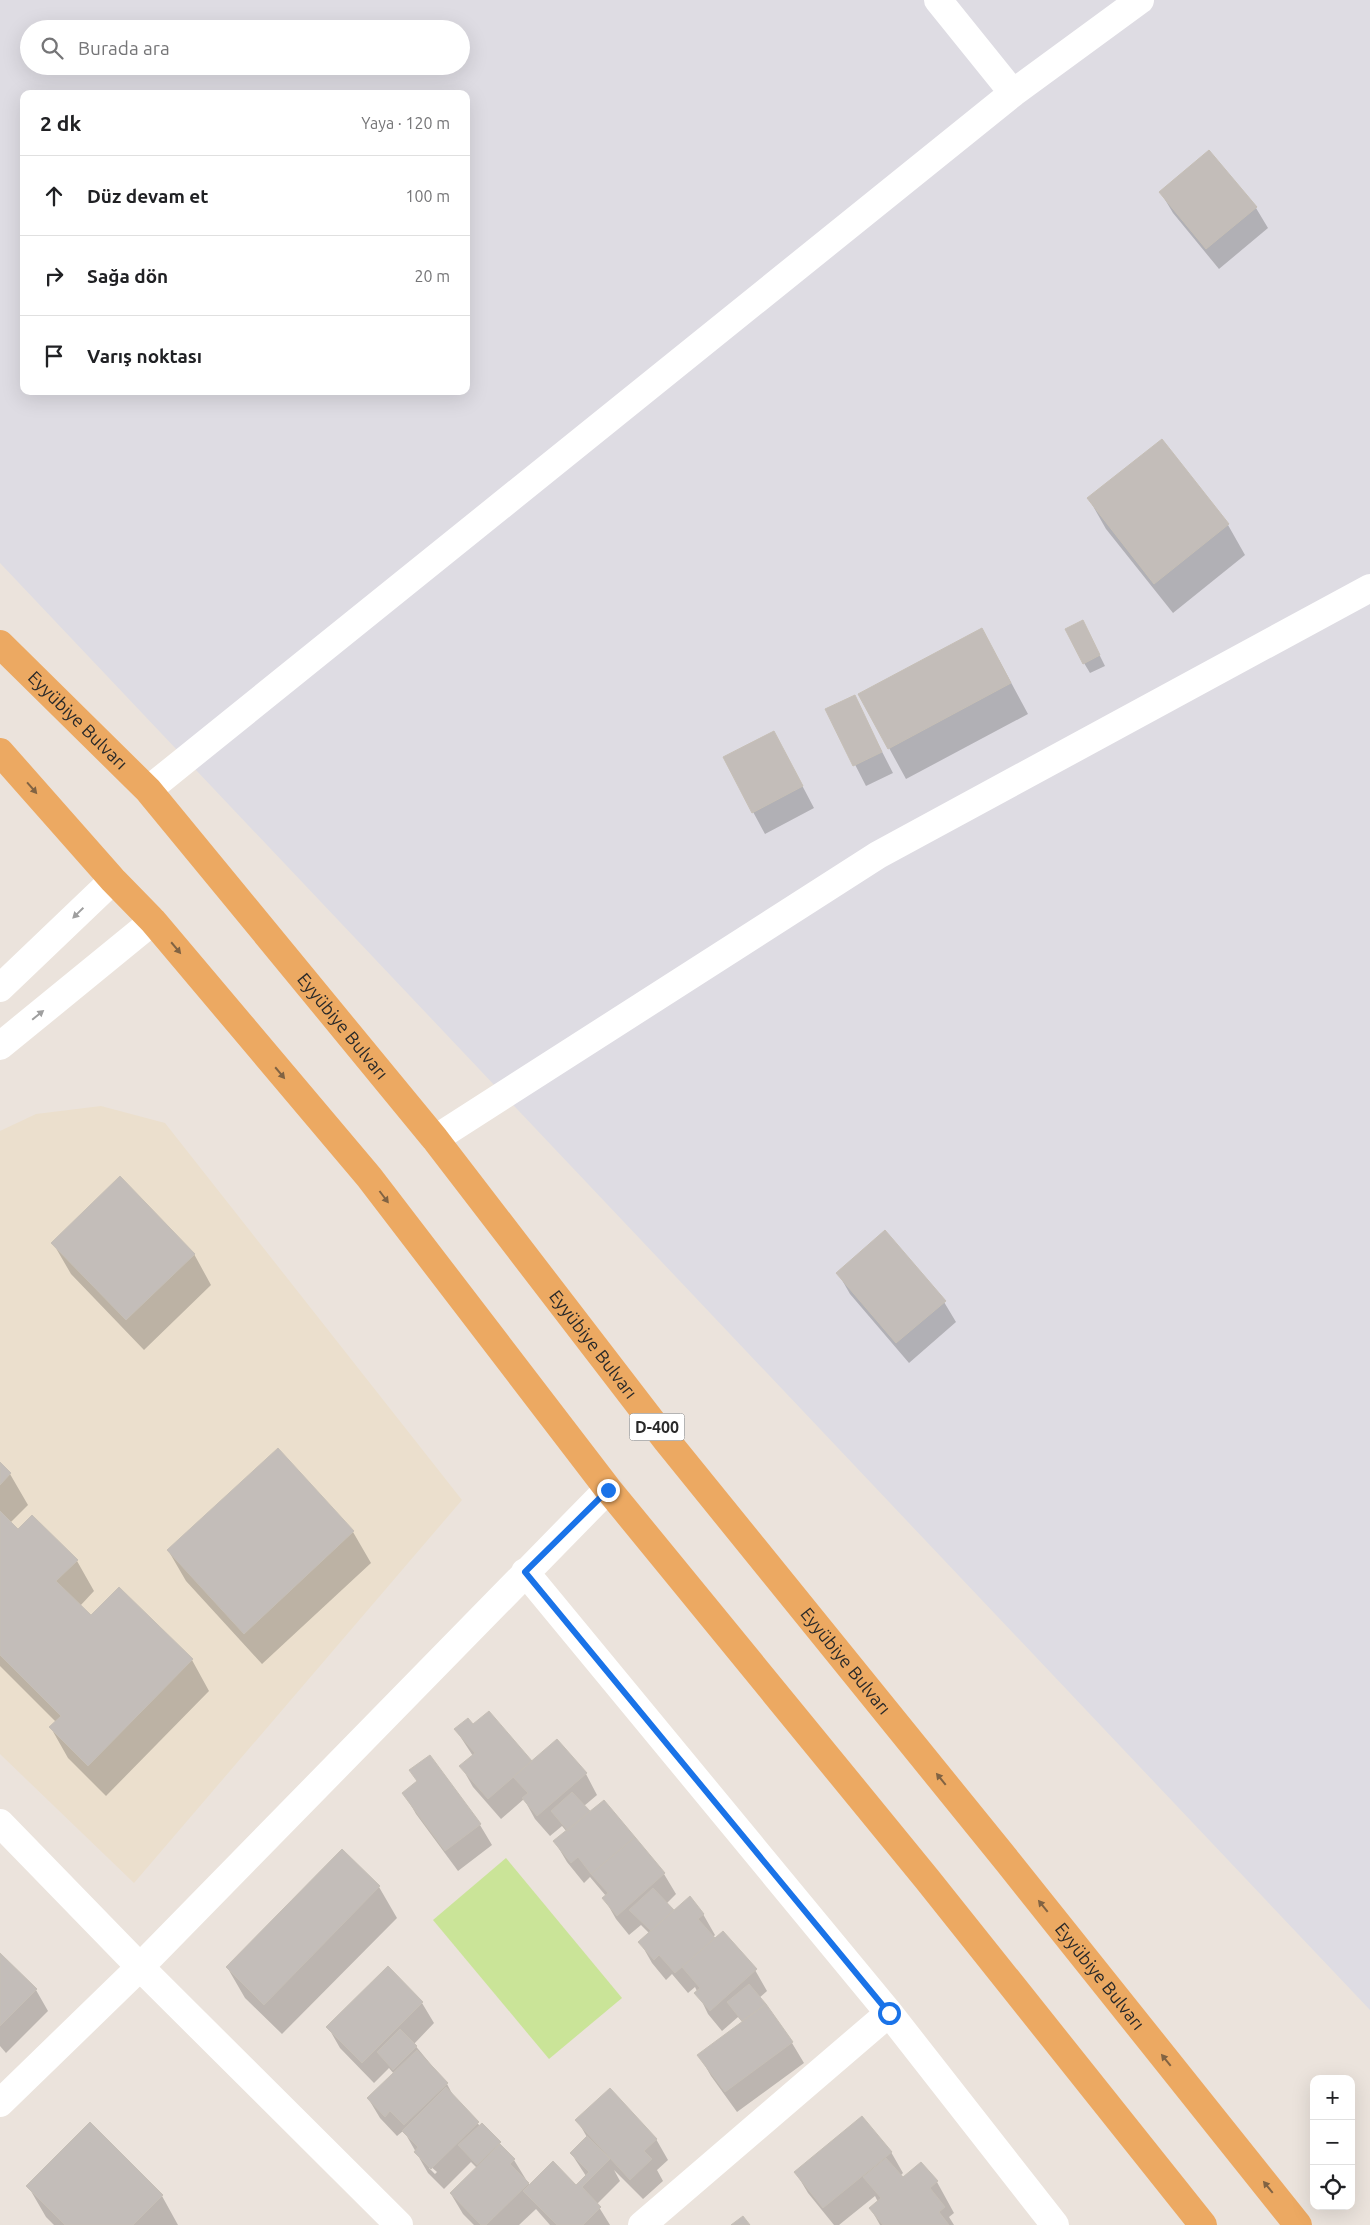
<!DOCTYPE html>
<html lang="tr">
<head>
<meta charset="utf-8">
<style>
	:root { --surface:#fff; --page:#f6f6f6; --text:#202124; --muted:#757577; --line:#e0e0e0 }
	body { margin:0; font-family:Ubuntu,sans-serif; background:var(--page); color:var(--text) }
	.controls { position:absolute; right:15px; bottom:15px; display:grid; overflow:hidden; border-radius:10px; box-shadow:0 5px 20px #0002 }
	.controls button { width:45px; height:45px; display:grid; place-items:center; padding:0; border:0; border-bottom:1px solid var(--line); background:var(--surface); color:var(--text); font:25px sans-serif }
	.stop { position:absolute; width:15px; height:15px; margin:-11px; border:4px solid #1a73e8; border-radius:50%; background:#fff }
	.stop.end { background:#1a73e8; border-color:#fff; box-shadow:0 1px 5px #0008 }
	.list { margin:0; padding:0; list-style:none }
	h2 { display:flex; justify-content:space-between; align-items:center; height:65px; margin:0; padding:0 20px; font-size:21px }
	h2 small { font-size:16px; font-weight:400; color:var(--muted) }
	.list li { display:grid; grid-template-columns:32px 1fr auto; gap:15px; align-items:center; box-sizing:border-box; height:80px; padding:0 20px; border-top:1px solid var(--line) }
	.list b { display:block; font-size:19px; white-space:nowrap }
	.list em { font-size:16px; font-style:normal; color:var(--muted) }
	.icon { flex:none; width:28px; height:28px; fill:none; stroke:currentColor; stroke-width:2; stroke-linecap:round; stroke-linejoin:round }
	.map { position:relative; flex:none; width:1370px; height:2225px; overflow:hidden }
	.search { position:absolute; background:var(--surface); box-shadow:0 5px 20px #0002; left:20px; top:20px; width:450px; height:55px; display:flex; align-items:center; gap:12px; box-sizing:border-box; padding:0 18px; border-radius:28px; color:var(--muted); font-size:19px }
	.panel { position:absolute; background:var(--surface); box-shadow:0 5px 20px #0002; left:20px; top:90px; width:450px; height:305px; border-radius:10px }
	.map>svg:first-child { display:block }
	.industrial { fill:#dedce3; fill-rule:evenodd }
	.education { fill:#ebdfcd }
	.pitch { fill:#cae498 }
	.shadow { fill:#0003; fill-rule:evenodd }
	.building { fill:#c3bdb9; stroke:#c6bfb6 }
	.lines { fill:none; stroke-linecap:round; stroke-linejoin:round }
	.minor { stroke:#fff; stroke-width:28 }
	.secondary { stroke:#fff; stroke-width:28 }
	.trunk { stroke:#eca962; stroke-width:28 }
	.oneway { fill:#816343 }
	.oneway2 { fill:#9f9f9f }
	.route { stroke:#1a73e8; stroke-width:6 }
	.labels { text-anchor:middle; stroke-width:4; stroke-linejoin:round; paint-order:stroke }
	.shield { fill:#fff; stroke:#696969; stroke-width:1 }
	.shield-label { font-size:16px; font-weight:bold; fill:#292929 }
	.street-label { font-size:18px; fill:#292929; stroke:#fff }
</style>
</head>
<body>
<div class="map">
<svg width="1370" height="2225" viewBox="0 0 1370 2225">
	<rect width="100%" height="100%" fill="#ebe3dc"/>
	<path class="industrial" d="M0 0H1370V2010L0 563ZM29 29H461V66H29ZM24 94H466V391H24Z"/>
	<path class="education" d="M101 1106 165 1123 462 1500 134 1883 0 1754V1131L36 1114Z"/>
	<path class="pitch" d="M506 1858 622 1998 549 2059 433 1920Z"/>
	<path class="shadow" d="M1161 193 1256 208 1268 228 1219 269 1173 213Z
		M1089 499 1228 525 1245 555 1173 613 1106 529Z
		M1088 632 1105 666 1090 673 1084 663Z
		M999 660 1028 714 906 779 860 695Z
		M854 697 893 773 866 786 827 710Z
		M785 753 814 808 765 834 724 758Z
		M53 1243 194 1254 211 1285 144 1350 71 1274Z
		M838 1273 944 1302 956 1322 909 1363 850 1294Z
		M278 1449 353 1532 371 1563 262 1664 186 1581 168 1550Z
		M0 1464 10 1474 28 1505 10 1523 18 1531 77 1561 94 1591 80 1606 91 1617 192 1660 209 1691 106 1796 68 1758 51 1728 56 1722 0 1666Z
		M473 1726 532 1762 586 1774 597 1795 584 1806 590 1813 604 1802 664 1874 676 1894 666 1904 674 1912 703 1914 715 1935 712 1938 715 1940 755 1970 767 1991 759 1998 792 2043 804 2063 737 2112 711 2076 699 2055 743 2023 738 2017 722 2031 708 2014 695 1987 688 1993 672 1974 666 1980 652 1963 640 1942 650 1934 641 1925 629 1935 616 1919 604 1898 606 1896 590 1877 584 1883 567 1862 555 1842 567 1832 562 1826 550 1836 535 1819 524 1799 501 1819 473 1787 461 1766 473 1756 456 1730Z
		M404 1793 480 1825 492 1845 458 1871 416 1814Z
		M342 1851 379 1887 397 1918 282 2034 245 1998 227 1967Z
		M0 1954 36 1990 48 2011 6 2053 0 2046Z
		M422 2003 434 2023 414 2044 447 2084 455 2099 480 2126 482 2124 514 2160 530 2186H576L586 2176 571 2153 587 2137 577 2120 656 2139 668 2160 657 2170 663 2181 643 2199 614 2170 620 2181 597 2204 610 2225H550L536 2209 519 2225H474L463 2214 451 2194 477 2168 471 2162 444 2189 428 2173 405 2133 403 2131 397 2136 380 2118 368 2098 394 2074 389 2068 374 2083 340 2048 328 2027ZM429 2165 437 2172 435 2174 429 2168Z
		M891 2152 903 2173 900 2176 903 2179 937 2182 954 2213 949 2217 954 2225H880L871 2209 878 2202 875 2196 839 2225H834L808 2193 796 2173Z
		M28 2186 162 2196 178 2225H54L46 2217Z"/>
	<path class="building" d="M1209 150 1257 207 1206 249 1159 192Z
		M1162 439 1229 524 1154 584 1087 498Z
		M1083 620 1100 655 1083 664 1065 629Z
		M982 628 1011 683 888 749 858 694Z
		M855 695 882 752 853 766 825 709Z
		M774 731 803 786 752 813 723 757Z
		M120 1176 195 1254 126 1320 51 1243Z
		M885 1230 946 1301 896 1343 836 1273Z
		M278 1448 354 1531 244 1634 167 1550Z
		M0 1462 11 1473 0 1485Z
		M0 1511 18 1529 32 1515 78 1560 56 1581 91 1615 119 1587 193 1659 88 1766 49 1727 61 1716 0 1655Z
		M489 1711 532 1761 488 1799 459 1766 475 1753 454 1729 468 1718 473 1724Z
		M557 1739 587 1773 537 1816 522 1798 528 1793 513 1777Z
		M430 1755 481 1824 445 1851 402 1793 417 1781 409 1770Z
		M572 1792 590 1811 568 1831 551 1811Z
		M604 1800 635 1837 591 1874 578 1857 571 1863 553 1841Z
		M635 1837 665 1873 617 1916 602 1898 608 1893 591 1874Z
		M342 1849 380 1886 264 2005 226 1967Z
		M653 1888 674 1910 651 1931 629 1910Z
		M690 1896 704 1914 698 1919 715 1938 675 1973 659 1955 654 1960 638 1942Z
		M723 1931 757 1969 710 2011 694 1993 700 1988 682 1967Z
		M0 1953 37 1989 0 2026Z
		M388 1966 423 2002 362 2063 326 2027Z
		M749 1984 766 2004 742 2021 727 2002Z
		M766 2004 793 2042 725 2092 697 2055Z
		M400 2029 417 2046 393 2070 377 2052Z
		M417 2050 448 2083 404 2125 390 2111 385 2117 367 2098Z
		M446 2087 479 2122 431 2169 414 2152 418 2147 402 2131Z
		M610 2088 657 2139 644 2151 652 2159 630 2180 575 2120Z
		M862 2116 892 2152 823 2208 794 2172Z
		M90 2122 163 2195 133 2225H65L26 2186Z
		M482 2123 501 2142 477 2165 458 2145Z
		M587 2136 610 2159 582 2187 601 2207 583 2225H557L523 2191 553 2161 576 2185 589 2172 570 2153Z
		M500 2144 515 2159 510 2164 529 2183 486 2225H481L450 2193Z
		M886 2158 903 2177 921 2162 938 2181 930 2188 945 2207 939 2212 949 2225H883L869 2208 881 2198 863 2177Z
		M743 2216 750 2225H731Z"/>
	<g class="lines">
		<path class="minor" d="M938 0 1013 93
			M148 790 1013 93 1140 0
			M435 1139 878 855 1370 588
			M525 1572 889 2013 1055 2225
			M0 1823 140 1967 399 2225
			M0 2103 140 1967 608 1489
			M642 2225 889 2013"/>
		<path class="secondary" d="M0 988 113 880
			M0 1046 153 921"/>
		<g class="trunk">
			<path id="s1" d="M0 644 148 790 435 1139 667 1441 1008 1862 1298 2225"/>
			<path d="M0 752 113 880 153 921 369 1177 608 1489 927 1879 1203 2225"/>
		</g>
	</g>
	<defs><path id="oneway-solid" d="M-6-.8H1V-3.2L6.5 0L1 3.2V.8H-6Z" transform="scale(1.25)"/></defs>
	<g class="oneway">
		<use href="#oneway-solid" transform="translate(32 788) rotate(49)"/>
		<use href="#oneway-solid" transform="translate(176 948) rotate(50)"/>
		<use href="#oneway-solid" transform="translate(280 1073) rotate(50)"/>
		<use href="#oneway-solid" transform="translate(384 1197) rotate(53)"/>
		<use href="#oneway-solid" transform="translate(941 1779) rotate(-129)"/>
		<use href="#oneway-solid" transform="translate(1043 1906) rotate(-129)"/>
		<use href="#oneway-solid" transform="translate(1166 2060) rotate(-129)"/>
		<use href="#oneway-solid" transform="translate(1268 2187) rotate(-129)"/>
	</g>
	<g class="oneway2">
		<use href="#oneway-solid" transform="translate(78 913) rotate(136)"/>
		<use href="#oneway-solid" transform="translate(38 1015) rotate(-39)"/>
	</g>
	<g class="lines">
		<path class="route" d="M608 1490 525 1572 889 2013"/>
	</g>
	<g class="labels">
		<rect class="shield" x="629.5" y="1413.5" width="55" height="27" rx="4"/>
		<g class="shield-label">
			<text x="657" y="1433">D-400</text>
		</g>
		<g class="street-label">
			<text dy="6" stroke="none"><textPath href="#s1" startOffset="109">Eyyübiye Bulvarı</textPath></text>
			<text dy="6" stroke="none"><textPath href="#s1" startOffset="514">Eyyübiye Bulvarı</textPath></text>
			<text dy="6" stroke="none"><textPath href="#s1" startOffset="919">Eyyübiye Bulvarı</textPath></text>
			<text dy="6" stroke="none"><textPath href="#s1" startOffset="1324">Eyyübiye Bulvarı</textPath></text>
			<text dy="6" stroke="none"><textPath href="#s1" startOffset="1729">Eyyübiye Bulvarı</textPath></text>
		</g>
	</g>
</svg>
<div class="controls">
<button>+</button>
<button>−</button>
<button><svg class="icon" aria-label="locate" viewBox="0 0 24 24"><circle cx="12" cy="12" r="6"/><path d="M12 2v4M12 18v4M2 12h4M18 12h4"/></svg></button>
</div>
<div class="stop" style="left:889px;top:2013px"></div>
<div class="stop end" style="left:608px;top:1490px"></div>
<div class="search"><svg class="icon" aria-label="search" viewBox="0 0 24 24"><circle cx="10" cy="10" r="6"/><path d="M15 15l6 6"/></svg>Burada ara</div>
<section class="panel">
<h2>2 dk<small>Yaya · 120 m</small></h2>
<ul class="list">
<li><svg class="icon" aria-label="ahead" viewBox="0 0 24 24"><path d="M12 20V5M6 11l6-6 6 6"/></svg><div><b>Düz devam et</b></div><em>100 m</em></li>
<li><svg class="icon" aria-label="right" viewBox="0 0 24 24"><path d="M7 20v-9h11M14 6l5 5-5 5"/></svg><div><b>Sağa dön</b></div><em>20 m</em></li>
<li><svg class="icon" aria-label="arrive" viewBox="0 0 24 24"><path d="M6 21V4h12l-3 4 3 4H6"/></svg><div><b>Varış noktası</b></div></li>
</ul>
</section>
</div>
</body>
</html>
